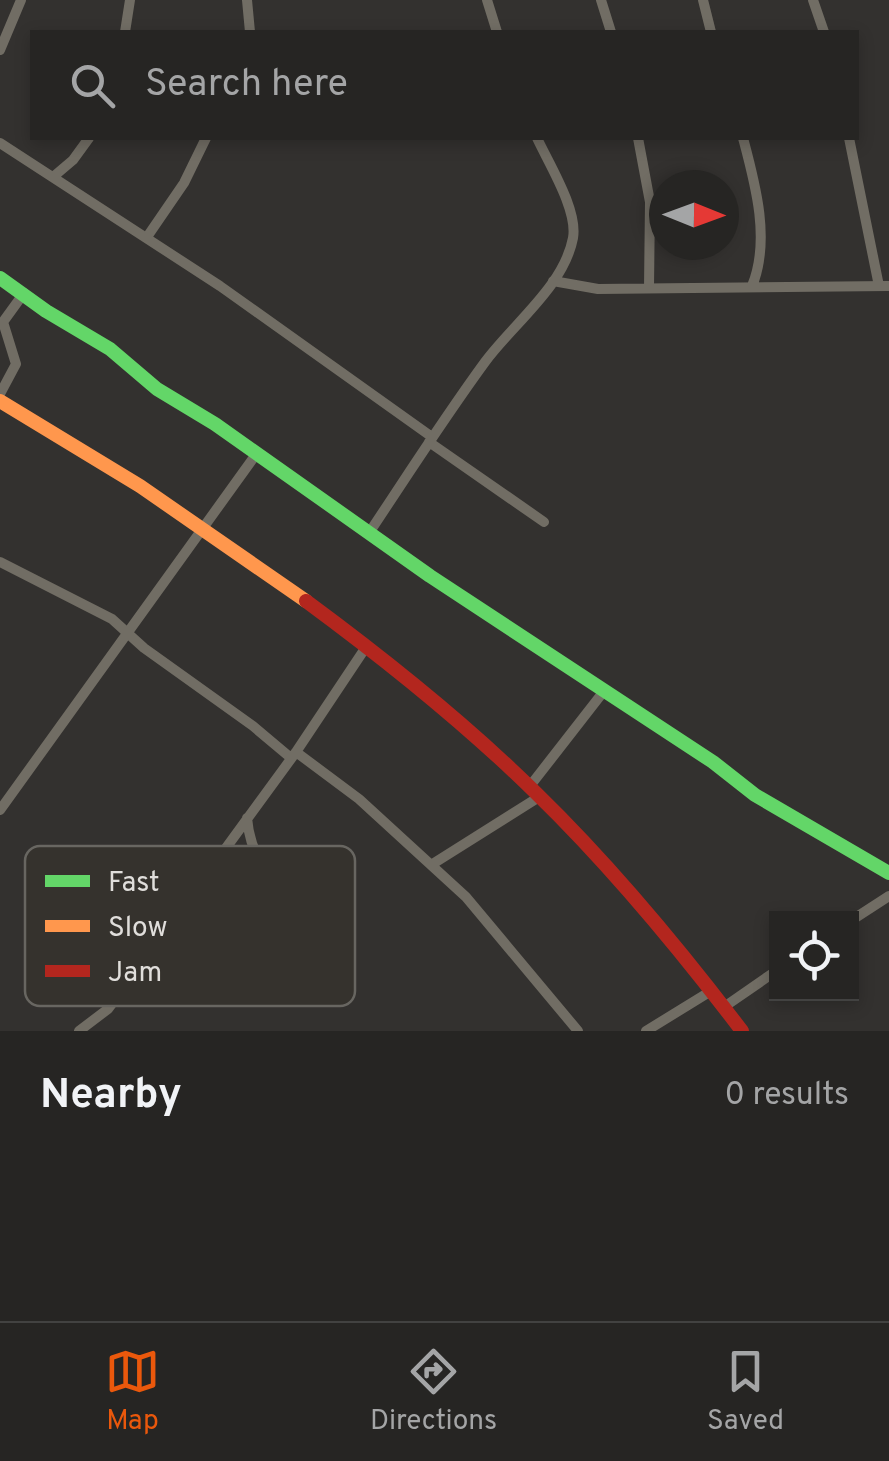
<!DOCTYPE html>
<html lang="en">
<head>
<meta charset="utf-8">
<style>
	:root { --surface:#262523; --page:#2e2d2b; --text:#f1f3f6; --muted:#a4a5a6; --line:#424241; --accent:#ea580c }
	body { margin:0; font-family:Overpass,sans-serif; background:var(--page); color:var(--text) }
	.controls { position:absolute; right:30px; bottom:30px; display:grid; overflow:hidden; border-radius:0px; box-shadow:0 5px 15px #0003 }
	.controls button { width:90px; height:90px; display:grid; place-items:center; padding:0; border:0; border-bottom:2px solid var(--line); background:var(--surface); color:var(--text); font:50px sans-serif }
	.compass { position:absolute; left:649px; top:170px; width:90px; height:90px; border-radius:50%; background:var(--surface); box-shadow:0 5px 15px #0003; rotate:91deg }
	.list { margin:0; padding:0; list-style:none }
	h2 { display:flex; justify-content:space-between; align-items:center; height:130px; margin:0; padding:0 40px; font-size:42px }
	h2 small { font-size:32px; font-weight:400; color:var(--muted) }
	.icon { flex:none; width:55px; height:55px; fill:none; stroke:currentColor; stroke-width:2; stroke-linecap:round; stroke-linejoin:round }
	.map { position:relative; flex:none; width:889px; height:1031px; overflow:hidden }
	.search { position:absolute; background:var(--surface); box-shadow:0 5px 15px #0003; left:30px; right:30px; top:30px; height:110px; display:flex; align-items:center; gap:25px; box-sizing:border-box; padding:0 35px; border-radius:0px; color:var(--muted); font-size:38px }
	.sheet { height:290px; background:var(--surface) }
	nav { display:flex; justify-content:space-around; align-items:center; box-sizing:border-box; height:140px; border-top:2px solid var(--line); background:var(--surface); font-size:28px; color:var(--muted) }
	nav a { display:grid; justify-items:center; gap:5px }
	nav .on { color:var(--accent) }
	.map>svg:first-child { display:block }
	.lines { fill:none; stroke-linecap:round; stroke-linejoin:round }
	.street { stroke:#716d64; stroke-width:10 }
	.fast { stroke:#63d668; stroke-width:14 }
	.slow { stroke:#ff974d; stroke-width:14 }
	.jam { stroke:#b3261e; stroke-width:14 }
	.key { fill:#35322d; stroke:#686661; stroke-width:2.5 }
	.key-label { font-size:28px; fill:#e0dedb }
</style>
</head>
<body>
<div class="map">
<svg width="889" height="1031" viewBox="0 0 889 1031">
	<rect width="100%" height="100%" fill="#33312f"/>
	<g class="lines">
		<path class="street" d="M247 0 250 32
			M487 0 497 32
			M601 0 611 32
			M703 0 711 32
			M813 0 824 32
			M125 32 130 0
			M0 50 21 0
			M638 138 650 202 649 287
			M743 138C755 183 771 240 752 286
			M849 138 879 286
			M0 143 220 286 432 437
			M53 177 73 160 89 138
			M147 237 184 183 206 138
			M553 281 598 289 889 286
			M0 394 16 364 3 322 24 293
			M429 442 544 522
			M369 533C407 476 444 418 485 362 513 324 564 286 573 238 578 210 549 164 537 138
			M0 562 112 619 144 648 253 726 291 758
			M296 752 359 799 466 897 578 1031
			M530 786 604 691
			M0 810 257 453
			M247 818C252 875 288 890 330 922
			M431 865 539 797
			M852 920 889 896
			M724 1007 776 971
			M79 1031 108 1009 129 981 296 752 366 647
			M646 1031 711 991"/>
		<path class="fast" d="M0 278 46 311 110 349 157 389 215 424 430 576 713 762 755 795 889 873"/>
		<path class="slow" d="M0 401 140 486 306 601"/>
		<path class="jam" d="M306 601C386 660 465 723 536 793 611 866 679 948 742 1031"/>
	</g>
	<rect x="25" y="846" width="330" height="160" rx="15" class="key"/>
	<rect x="45" y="875" width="45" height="12" fill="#63d668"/>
	<rect x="45" y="920" width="45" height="12" fill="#ff974d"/>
	<rect x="45" y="965" width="45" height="12" fill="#b3261e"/>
	<g class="key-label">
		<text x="108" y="891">Fast</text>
		<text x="108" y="936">Slow</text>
		<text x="108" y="981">Jam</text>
	</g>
</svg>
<div class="controls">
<button><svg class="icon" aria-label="locate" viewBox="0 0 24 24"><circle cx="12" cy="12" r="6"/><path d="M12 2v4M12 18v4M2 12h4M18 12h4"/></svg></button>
</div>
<svg class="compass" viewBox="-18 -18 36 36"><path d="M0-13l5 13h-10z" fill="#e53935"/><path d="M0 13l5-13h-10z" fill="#a4a5a6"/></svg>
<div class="search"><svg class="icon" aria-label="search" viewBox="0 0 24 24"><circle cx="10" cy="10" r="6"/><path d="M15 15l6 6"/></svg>Search here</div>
</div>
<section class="sheet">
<h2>Nearby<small>0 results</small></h2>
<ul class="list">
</ul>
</section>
<nav>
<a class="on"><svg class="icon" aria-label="map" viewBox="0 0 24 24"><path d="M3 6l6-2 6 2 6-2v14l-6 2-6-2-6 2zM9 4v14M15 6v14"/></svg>Map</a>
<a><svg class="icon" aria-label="directions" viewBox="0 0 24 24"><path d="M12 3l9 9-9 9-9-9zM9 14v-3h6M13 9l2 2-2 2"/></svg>Directions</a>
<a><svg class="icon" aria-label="saved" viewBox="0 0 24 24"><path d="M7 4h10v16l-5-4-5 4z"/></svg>Saved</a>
</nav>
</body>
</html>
